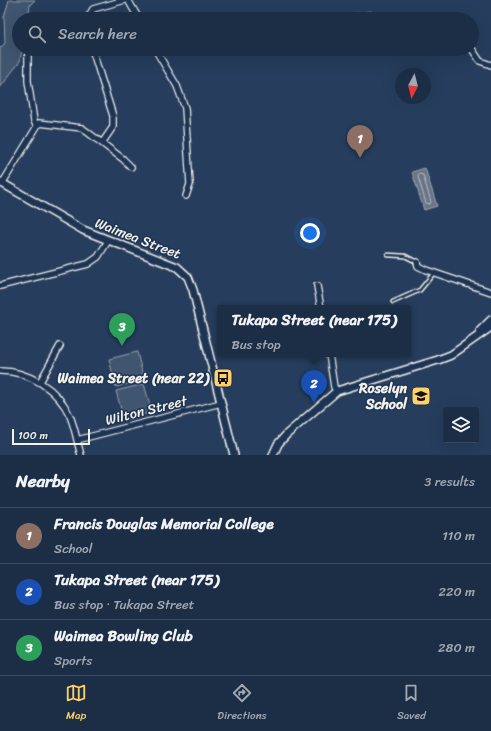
<!DOCTYPE html>
<html lang="en">
<head>
<meta charset="utf-8">
<style>
	:root { --surface:#1c2e46; --page:#25364d; --text:#f1f3f6; --muted:#a0a8b3; --line:#3a4a5f; --accent:#ffd166 }
	body { margin:0; font-family:Sriracha,sans-serif; background:var(--page); color:var(--text) }
	.controls { position:absolute; right:12px; bottom:12px; display:grid; overflow:hidden; border-radius:4px; box-shadow:0 4px 16px #0002 }
	.controls button { width:36px; height:36px; display:grid; place-items:center; padding:0; border:0; border-bottom:1px solid var(--line); background:var(--surface); color:var(--text); font:20px sans-serif }
	.compass { position:absolute; left:395px; top:68px; width:36px; height:36px; border-radius:50%; background:var(--surface); box-shadow:0 4px 16px #0002; rotate:187deg }
	.scale { position:absolute; left:12px; bottom:10px; width:78px; box-sizing:border-box; padding-left:4px; border:2px solid #f4f1e8; border-top:0; font-size:11px; line-height:14px; white-space:nowrap; color:#f4f1e8; -webkit-text-stroke:3px #1d3557; paint-order:stroke }
	.you { position:absolute; left:310px; top:233px; width:14px; height:14px; margin:-10px; border:3px solid #fff; border-radius:50%; background:#1a73e8; box-shadow:0 0 0 6px #1a73e833 }
	.badge { display:grid; place-items:center; width:26px; height:26px; border-radius:50%; background:var(--accent); color:#fff; font-size:13px; font-weight:700 }
	.pin { position:absolute; translate:-50% -33px; filter:drop-shadow(0 1px 2px #0008) }
	.pin::after { content:''; position:absolute; top:21px; width:14px; height:12px; background:inherit; clip-path:polygon(0 0,100% 0,50% 100%) }
	.popup { position:absolute; left:217px; top:305px; width:194px; height:52px; box-sizing:border-box; display:grid; place-content:center; border-radius:4px; background:var(--surface); filter:drop-shadow(0 1px 3px #0005); font-size:13px; white-space:nowrap; color:var(--muted) }
	.popup b { font-size:15px; color:var(--text) }
	.popup::after { content:''; position:absolute; left:50%; top:100%; margin-left:-8px; border:8px solid transparent; border-top-color:var(--surface) }
	.list { margin:0; padding:0; list-style:none }
	h2 { display:flex; justify-content:space-between; align-items:center; height:52px; margin:0; padding:0 16px; font-size:17px }
	h2 small { font-size:13px; font-weight:400; color:var(--muted) }
	.list li { display:grid; grid-template-columns:26px 1fr auto; gap:12px; align-items:center; box-sizing:border-box; height:56px; padding:0 16px; border-top:1px solid var(--line) }
	.list b { display:block; font-size:15px; white-space:nowrap }
	.list p { margin:0; font-size:13px; white-space:nowrap; color:var(--muted) }
	.list em { font-size:13px; font-style:normal; color:var(--muted) }
	.icon { flex:none; width:22px; height:22px; fill:none; stroke:currentColor; stroke-width:2; stroke-linecap:round; stroke-linejoin:round }
	.map { position:relative; flex:none; width:491px; height:455px; overflow:hidden }
	.search { position:absolute; background:var(--surface); box-shadow:0 4px 16px #0002; left:12px; right:12px; top:12px; height:44px; display:flex; align-items:center; gap:10px; box-sizing:border-box; padding:0 14px; border-radius:22px; color:var(--muted); font-size:15px }
	.sheet { height:220px; background:var(--surface) }
	nav { display:flex; justify-content:space-around; align-items:center; box-sizing:border-box; height:56px; border-top:1px solid var(--line); background:var(--surface); font-size:11px; color:var(--muted) }
	nav a { display:grid; justify-items:center; gap:2px }
	nav .on { color:var(--accent) }
	.map>svg:first-child { display:block }
	.green { fill:#40546f; stroke:#9aa2ac }
	.water { fill:#677588; stroke:#9fa7ae }
	.lines { fill:none; stroke-linecap:round; stroke-linejoin:round }
	.shore { stroke:#bcbfc2; stroke-width:1 }
	.lane-casing { stroke:#f4f1e8; stroke-width:5.5 }
	.street-casing { stroke:#f4f1e8; stroke-width:8 }
	.secondary-casing { stroke:#f4f1e8; stroke-width:10 }
	.lane { stroke:#1d3557; stroke-width:2.5 }
	.street { stroke:#1d3557; stroke-width:5.5 }
	.secondary { stroke:#1d3557; stroke-width:7 }
	.labels { text-anchor:middle; stroke-width:3; stroke-linejoin:round; paint-order:stroke }
	.street-label { font-size:14px; fill:#f4f1e8; stroke:#1d3557 }
	.poi-label { font-size:14px; font-weight:bold; fill:#f4f1e8; stroke:#1d3557; text-anchor:end }
</style>
</head>
<body>
<div class="map">
<svg width="491" height="455" viewBox="0 0 491 455">
	<rect width="100%" height="100%" fill="#263d5d"/>
	<filter id="ink" filterUnits="userSpaceOnUse"><feTurbulence type="fractalNoise" baseFrequency=".025" numOctaves="2"/><feDisplacementMap in="SourceGraphic" scale="8" xChannelSelector="R" yChannelSelector="G"/><feConvolveMatrix kernelMatrix="1 2 1 2 8 2 1 2 1" color-interpolation-filters="sRGB"/></filter>
	<g filter="url(#ink)">
		<path class="green" d="M9 0H35L30 5 28 19H19V49H22L20 61 0 88V48L5 43 4 17Z
			M371 11 372 19H361L360 13Z
			M359 13V19H348L347 14Z
			M137 352 144 380 116 387 109 359Z
			M144 384 152 412 124 420 116 391Z"/>
		<path class="water" d="M425 168 437 206 424 210 412 172Z"/>
		<g class="lines">
			<path class="shore" d="M419 174 423 175 431 202 430 204 426 203 418 177Z"/>
			<g class="lane-casing">
				<path id="lane" d="M388 255 405 256 417 262
					M393 302 420 290 433 274"/>
			</g>
			<g class="street-casing">
				<path id="street" d="M128 0 139 19
					M87 19 93 9 125 0
					M28 49V81L34 121 36 125
					M92 49 113 116V127L102 143
					M155 49 177 86 185 108 190 184 186 196
					M472 49 480 61 491 65
					M2 184 39 123 82 128 123 159 131 167
					M417 262 418 266 426 270 491 292
					M0 286 88 264 98 257 108 241
					M317 286 321 308
					M329 354 334 387 337 391
					M0 371C29 371 58 389 70 416 75 428 77 442 81 455
					M40 382 60 346
					M77 440 221 403"/>
			</g>
			<g class="secondary-casing">
				<path id="secondary" d="M0 182 83 230 177 267 188 277 193 290 234 455
					M480 331 491 320
					M273 455 278 444 287 434 337 391 438 360 451 355 491 327"/>
			</g>
			<use href="#lane" class="lane"/>
			<use href="#street" class="street"/>
			<use href="#secondary" class="secondary"/>
		</g>
	</g>
	<defs>
		<g id="bus-square" transform="scale(1)"><rect x="-9" y="-9" width="18" height="18" rx="4" fill="#ffd166" stroke="#1d3557"/><path d="M-5-6H5V4H4V6H2V4H-2V6H-4V4H-5ZM-3.5-4V0h7V-4ZM-3.5 1.2v1.5H-2V1.2ZM2 1.2v1.5H3.5V1.2Z" fill="#111"/></g>
		<g id="school-square" transform="scale(1)"><rect x="-9" y="-9" width="18" height="18" rx="4" fill="#ffd166" stroke="#1d3557"/><path d="M0-5L7-2L0 1L-7-2ZM-4 1L0 2.5L4 1V4Q0 6-4 4Z" fill="#111"/></g>
	</defs>
	<g fill-rule="evenodd">
		<use href="#bus-square" x="223" y="378"/>
		<use href="#school-square" x="421" y="396"/>
	</g>
	<g class="labels">
		<g class="street-label">
			<text transform="translate(138 238) rotate(21)" y="5">Waimea Street</text>
			<text transform="translate(146 410) rotate(-14)" y="5">Wilton Street</text>
		</g>
		<g class="poi-label">
			<text x="209" y="383">Waimea Street (near 22)</text>
			<text x="407" y="393">Roselyn<tspan x="407" dy="16">School</tspan></text>
		</g>
	</g>
</svg>
<div class="controls">
<button><svg class="icon" aria-label="layers" viewBox="0 0 24 24"><path d="M12 4l9 5-9 5-9-5zM3 14l9 5 9-5"/></svg></button>
</div>
<svg class="compass" viewBox="-18 -18 36 36"><path d="M0-13l5 13h-10z" fill="#e53935"/><path d="M0 13l5-13h-10z" fill="#a0a8b3"/></svg>
<div class="scale">100 m</div>
<div class="you"></div>
<div class="pin badge" style="left:360px;top:158px;background:#8d6e63">1</div>
<div class="pin badge" style="left:314px;top:403px;background:#1a4fb4">2</div>
<div class="popup"><b>Tukapa Street (near 175)</b>Bus stop</div>
<div class="pin badge" style="left:122px;top:346px;background:#2e9e5b">3</div>
<div class="search"><svg class="icon" aria-label="search" viewBox="0 0 24 24"><circle cx="10" cy="10" r="6"/><path d="M15 15l6 6"/></svg>Search here</div>
</div>
<section class="sheet">
<h2>Nearby<small>3 results</small></h2>
<ul class="list">
<li><span class="badge" style="background:#8d6e63">1</span><div><b>Francis Douglas Memorial College</b><p>School</p></div><em>110 m</em></li>
<li><span class="badge" style="background:#1a4fb4">2</span><div><b>Tukapa Street (near 175)</b><p>Bus stop · Tukapa Street</p></div><em>220 m</em></li>
<li><span class="badge" style="background:#2e9e5b">3</span><div><b>Waimea Bowling Club</b><p>Sports</p></div><em>280 m</em></li>
</ul>
</section>
<nav>
<a class="on"><svg class="icon" aria-label="map" viewBox="0 0 24 24"><path d="M3 6l6-2 6 2 6-2v14l-6 2-6-2-6 2zM9 4v14M15 6v14"/></svg>Map</a>
<a><svg class="icon" aria-label="directions" viewBox="0 0 24 24"><path d="M12 3l9 9-9 9-9-9zM9 14v-3h6M13 9l2 2-2 2"/></svg>Directions</a>
<a><svg class="icon" aria-label="saved" viewBox="0 0 24 24"><path d="M7 4h10v16l-5-4-5 4z"/></svg>Saved</a>
</nav>
</body>
</html>
